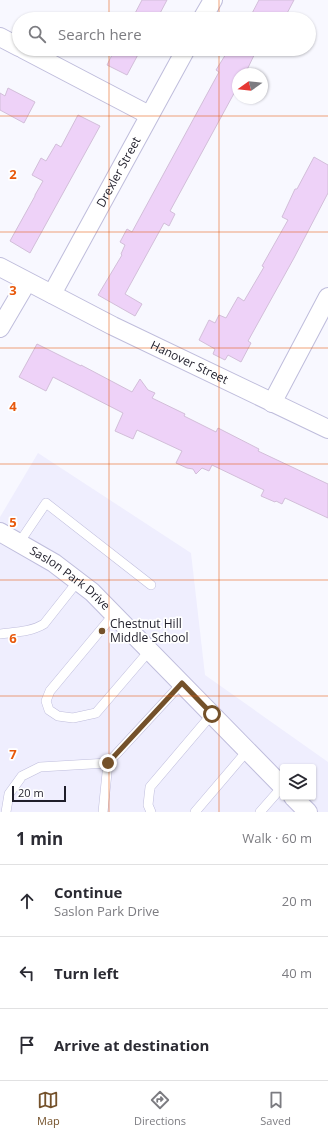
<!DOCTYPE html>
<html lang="en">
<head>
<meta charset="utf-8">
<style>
	:root { --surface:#fff; --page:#f2f2f3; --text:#2b2b33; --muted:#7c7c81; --line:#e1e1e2; --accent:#74512a }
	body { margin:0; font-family:"Open Sans",sans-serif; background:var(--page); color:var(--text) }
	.controls { position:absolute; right:12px; bottom:12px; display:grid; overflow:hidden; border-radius:4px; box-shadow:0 1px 3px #0004 }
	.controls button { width:36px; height:36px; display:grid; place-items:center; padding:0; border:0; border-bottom:1px solid var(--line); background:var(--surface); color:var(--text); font:20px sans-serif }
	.compass { position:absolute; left:232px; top:68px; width:36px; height:36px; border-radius:50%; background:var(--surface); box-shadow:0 1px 3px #0004; rotate:255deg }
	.scale { position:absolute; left:12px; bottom:10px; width:54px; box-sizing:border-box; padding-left:4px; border:2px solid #1f1e2a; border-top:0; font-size:11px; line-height:14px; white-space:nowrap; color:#1f1e2a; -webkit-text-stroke:3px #fff; paint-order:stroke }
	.stop { position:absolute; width:12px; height:12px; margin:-9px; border:3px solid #74512a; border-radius:50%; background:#fff }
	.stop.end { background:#74512a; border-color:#fff; box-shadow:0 1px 4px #0008 }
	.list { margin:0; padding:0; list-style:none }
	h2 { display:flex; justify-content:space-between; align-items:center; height:52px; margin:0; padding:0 16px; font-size:17px }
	h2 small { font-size:13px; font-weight:400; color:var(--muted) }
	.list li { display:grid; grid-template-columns:26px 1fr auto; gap:12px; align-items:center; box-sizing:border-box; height:72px; padding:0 16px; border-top:1px solid var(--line) }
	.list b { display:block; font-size:15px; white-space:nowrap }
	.list p { margin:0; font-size:13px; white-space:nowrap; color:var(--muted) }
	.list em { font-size:13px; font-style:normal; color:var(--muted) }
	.icon { flex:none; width:22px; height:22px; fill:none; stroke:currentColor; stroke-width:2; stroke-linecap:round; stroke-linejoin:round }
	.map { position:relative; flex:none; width:328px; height:812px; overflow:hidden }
	.search { position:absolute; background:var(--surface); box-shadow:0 1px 3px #0004; left:12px; right:12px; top:12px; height:44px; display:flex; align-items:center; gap:10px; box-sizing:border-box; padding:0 14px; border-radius:22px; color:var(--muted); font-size:15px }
	.sheet { height:268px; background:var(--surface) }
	nav { display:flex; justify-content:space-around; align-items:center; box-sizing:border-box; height:56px; border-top:1px solid var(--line); background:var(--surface); font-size:11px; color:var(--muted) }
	nav a { display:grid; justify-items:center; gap:2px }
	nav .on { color:var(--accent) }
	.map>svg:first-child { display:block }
	.built { fill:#efeefe; fill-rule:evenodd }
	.building { fill:#eed2f8; stroke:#d2bed9 }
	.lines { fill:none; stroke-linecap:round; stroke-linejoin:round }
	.lane-casing { stroke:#bfbddc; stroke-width:10 }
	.street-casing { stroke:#bfbddc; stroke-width:20 }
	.lane { stroke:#fff; stroke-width:9 }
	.street { stroke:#fff; stroke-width:18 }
	.route { stroke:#74512a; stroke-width:5 }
	.grid { fill:none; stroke:#e8590c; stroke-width:1; stroke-opacity:0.55 }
	.poi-dot { fill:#74512a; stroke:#fff; stroke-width:1.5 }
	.labels { text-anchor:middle; stroke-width:3.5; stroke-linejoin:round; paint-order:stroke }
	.street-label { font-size:12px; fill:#1f1e2a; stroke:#fff }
	.poi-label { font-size:12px; fill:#1f1e2a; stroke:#fff; text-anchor:start }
	.grid-label { font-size:13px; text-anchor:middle; font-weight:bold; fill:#e8590c; stroke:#fff; stroke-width:3.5; stroke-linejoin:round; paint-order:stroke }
</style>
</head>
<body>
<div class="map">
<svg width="328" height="812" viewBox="0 0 328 812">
	<rect width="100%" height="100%" fill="#f8f8ff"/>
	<path class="built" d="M38 453 191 553 205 675 328 762V812H0V517ZM283 767H313V797H283Z"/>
	<path class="building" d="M142 0H167L157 19H132Z
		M259 0H294L284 19H249Z
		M115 49H141L127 75 107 65Z
		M229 49H257L245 74H238V86L170 211 175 214 169 226 164 223 125 294 142 304 135 316 98 295 122 255 121 254 125 245 120 242 127 229 132 232 219 72 216 70Z
		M8 88 35 102 24 123 0 110V93L5 96Z
		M78 115 100 126 30 253 10 241 35 196V195L43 181 32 175 41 158 46 161 56 144 61 147Z
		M314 157 328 165V193L294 258 248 341 251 343 241 362 228 355 225 360 213 354 215 349 199 340 209 320 215 323 219 315 226 318 238 297 244 301 264 267 262 266 288 220 282 217 295 189H297Z
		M37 344 81 366V365L132 392 140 379 148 390 155 393 152 398 185 414 184 416 216 432 218 428 259 449 258 451 328 484V518L285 498 282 504 276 501 275 502 261 496 264 490 212 465 209 471 202 468 196 474 193 469 187 468 176 463 182 451 137 430 133 439 115 431 123 413 53 377 46 391 19 377Z"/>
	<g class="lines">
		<g class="lane-casing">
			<path id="lane" d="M19 543 46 503 151 585
				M114 614 50 691 46 701 49 710 58 716 73 718 96 713 150 650
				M0 634C15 632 31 632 44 624L78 581
				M6 812 9 794 22 776 40 767 108 763
				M103 812 108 763 182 683
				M151 812 148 805 150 787 212 714
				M195 812 247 751
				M260 812 282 787"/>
		</g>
		<g class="street-casing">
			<g id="street">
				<path d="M202 19 213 0"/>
				<path d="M0 37 19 47"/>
				<path d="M23 49 149 115"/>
				<path id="s1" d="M0 267 113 326 328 429"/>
				<path id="s2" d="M52 294 186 49"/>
				<path d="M0 328 27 282"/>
				<path d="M272 403 328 297"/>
				<path id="s3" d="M0 532 54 563 92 592 283 787"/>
				<path d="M293 797 308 812"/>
			</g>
		</g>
		<use href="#lane" class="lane"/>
		<use href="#street" class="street"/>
	</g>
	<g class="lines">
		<path class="route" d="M108 763 182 683 212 714"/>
	</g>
	<path class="grid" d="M109 0V19M219 0V19M109 49V812M219 49V812M0 116H328M0 232H328M0 348H328M0 464H328M0 580H328M0 696H328"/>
	<circle class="poi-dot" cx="102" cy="631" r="4"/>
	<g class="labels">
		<g class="street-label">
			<text dy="4" stroke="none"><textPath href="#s2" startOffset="139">Drexler Street</textPath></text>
			<text dy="4" stroke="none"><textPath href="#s1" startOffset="212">Hanover Street</textPath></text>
			<text dy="4" stroke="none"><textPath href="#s3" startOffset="84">Saslon Park Drive</textPath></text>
		</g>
		<g class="poi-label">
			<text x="110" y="628">Chestnut Hill<tspan x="110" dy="14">Middle School</tspan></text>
		</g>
	</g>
	<g class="grid-label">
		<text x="13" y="179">2</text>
		<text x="13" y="295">3</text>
		<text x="13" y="411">4</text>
		<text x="13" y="527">5</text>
		<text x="13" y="643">6</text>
		<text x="13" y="759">7</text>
	</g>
</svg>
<div class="controls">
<button><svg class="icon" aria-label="layers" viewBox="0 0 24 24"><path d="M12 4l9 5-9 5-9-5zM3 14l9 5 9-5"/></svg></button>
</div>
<svg class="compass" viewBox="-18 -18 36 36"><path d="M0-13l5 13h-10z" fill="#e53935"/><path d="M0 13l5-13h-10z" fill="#7c7c81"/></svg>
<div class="scale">20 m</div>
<div class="stop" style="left:212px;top:714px"></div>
<div class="stop end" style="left:108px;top:763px"></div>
<div class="search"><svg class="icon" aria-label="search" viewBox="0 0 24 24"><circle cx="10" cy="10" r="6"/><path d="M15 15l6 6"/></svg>Search here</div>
</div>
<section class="sheet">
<h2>1 min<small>Walk · 60 m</small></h2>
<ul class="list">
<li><svg class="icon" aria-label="ahead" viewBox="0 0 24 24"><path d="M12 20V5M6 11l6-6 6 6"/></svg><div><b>Continue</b><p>Saslon Park Drive</p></div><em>20 m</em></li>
<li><svg class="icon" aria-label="left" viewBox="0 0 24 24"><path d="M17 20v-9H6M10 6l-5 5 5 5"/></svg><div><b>Turn left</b></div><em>40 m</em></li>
<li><svg class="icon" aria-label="arrive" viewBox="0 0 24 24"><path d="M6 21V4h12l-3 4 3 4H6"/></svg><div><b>Arrive at destination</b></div></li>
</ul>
</section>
<nav>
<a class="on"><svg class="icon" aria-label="map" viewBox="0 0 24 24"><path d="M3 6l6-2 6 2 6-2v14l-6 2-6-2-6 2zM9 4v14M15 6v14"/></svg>Map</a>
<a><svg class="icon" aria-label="directions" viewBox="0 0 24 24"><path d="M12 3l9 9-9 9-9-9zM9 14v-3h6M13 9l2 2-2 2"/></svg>Directions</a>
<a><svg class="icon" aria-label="saved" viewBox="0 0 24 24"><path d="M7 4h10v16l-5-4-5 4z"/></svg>Saved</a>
</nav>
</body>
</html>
